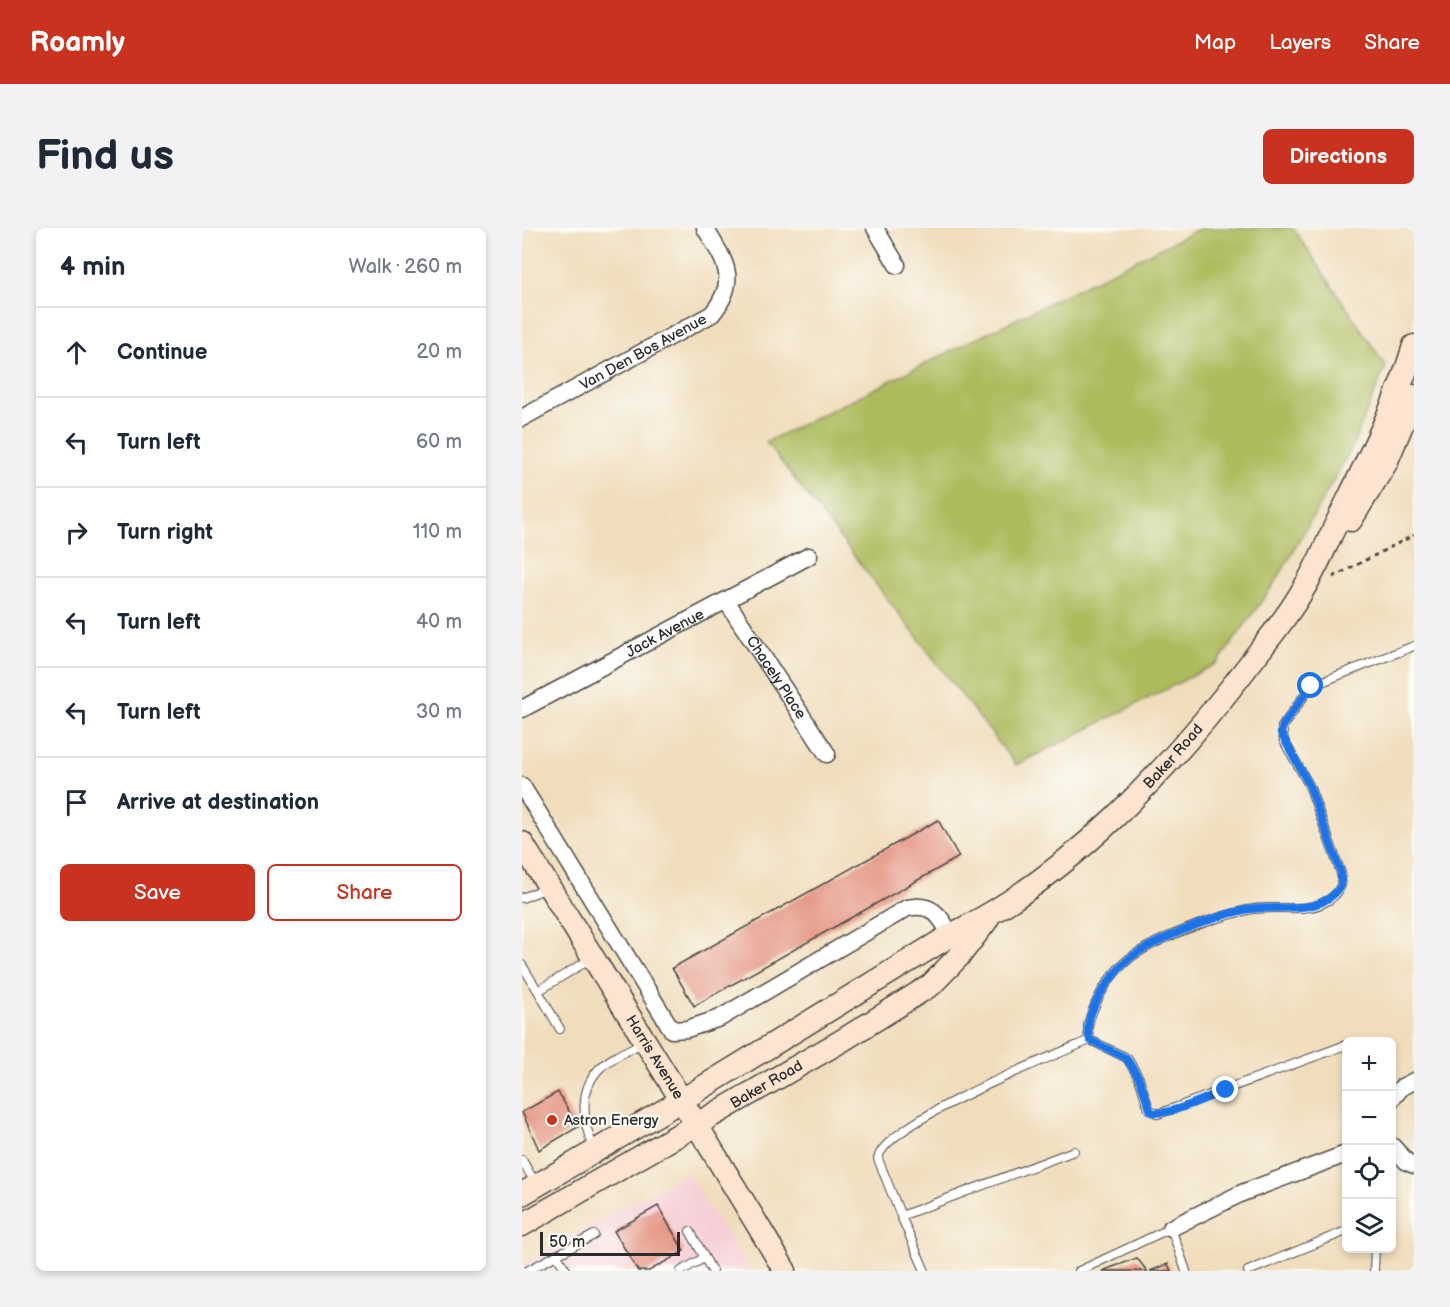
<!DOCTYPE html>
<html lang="en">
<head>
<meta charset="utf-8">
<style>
	:root { --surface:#fff; --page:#f2f2f3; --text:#1f2937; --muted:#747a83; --line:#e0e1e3; --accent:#c8321e }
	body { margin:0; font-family:"Balsamiq Sans",sans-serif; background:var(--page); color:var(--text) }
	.controls { position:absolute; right:18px; bottom:18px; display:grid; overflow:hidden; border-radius:9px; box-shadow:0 3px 9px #0003 }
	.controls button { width:54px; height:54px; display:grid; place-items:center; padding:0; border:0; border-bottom:2px solid var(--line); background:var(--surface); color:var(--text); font:30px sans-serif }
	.scale { position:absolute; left:18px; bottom:15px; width:140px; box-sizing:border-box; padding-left:6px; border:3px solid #2b2b2b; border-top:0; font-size:16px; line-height:21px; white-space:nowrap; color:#2b2b2b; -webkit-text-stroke:4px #fdfcf7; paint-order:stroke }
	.stop { position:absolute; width:18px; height:18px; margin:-14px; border:4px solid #1a73e8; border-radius:50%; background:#fff }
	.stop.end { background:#1a73e8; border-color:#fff; box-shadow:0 2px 6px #0008 }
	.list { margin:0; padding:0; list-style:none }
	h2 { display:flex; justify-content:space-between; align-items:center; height:78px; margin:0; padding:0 24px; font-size:26px }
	h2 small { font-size:20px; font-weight:400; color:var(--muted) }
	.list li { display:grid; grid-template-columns:39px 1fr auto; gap:18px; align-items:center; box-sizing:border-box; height:90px; padding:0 24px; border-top:2px solid var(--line) }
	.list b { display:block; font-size:22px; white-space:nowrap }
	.list em { font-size:20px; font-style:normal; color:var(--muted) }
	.actions { display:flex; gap:12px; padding:18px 24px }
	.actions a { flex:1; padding:14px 0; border:2px solid var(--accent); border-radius:9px; text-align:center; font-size:21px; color:var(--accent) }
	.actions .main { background:var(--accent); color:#fff }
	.icon { flex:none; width:33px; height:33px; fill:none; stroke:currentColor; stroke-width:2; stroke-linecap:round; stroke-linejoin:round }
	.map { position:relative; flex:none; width:892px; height:1043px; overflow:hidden; border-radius:9px }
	header { display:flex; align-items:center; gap:36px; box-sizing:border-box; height:84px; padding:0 30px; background:var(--accent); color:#fff }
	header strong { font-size:28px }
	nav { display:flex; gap:33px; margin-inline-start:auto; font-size:21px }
	.intro { display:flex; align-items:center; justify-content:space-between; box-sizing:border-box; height:144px; padding:0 36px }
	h1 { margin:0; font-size:42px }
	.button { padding:15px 27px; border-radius:9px; background:var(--accent); color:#fff; font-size:21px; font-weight:700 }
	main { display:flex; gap:36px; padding:0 36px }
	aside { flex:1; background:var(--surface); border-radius:9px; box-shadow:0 3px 9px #0003 }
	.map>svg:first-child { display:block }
	.built { fill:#f6cfd6 }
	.green { fill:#adbb5d; stroke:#6c7344; stroke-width:1.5 }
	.building { fill:#e38e7b }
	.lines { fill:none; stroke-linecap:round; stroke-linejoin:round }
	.service-casing { stroke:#494641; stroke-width:10 }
	.minor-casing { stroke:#494641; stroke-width:19 }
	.secondary-casing { stroke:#494641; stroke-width:25 }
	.path { stroke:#494641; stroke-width:3; stroke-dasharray:4.5 4.5; stroke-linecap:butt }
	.service { stroke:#fff; stroke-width:8 }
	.minor { stroke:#fff; stroke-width:16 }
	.secondary { stroke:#fde4d0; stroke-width:22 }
	.route { stroke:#1a73e8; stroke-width:8 }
	.poi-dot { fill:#c8321e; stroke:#fdfcf7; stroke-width:2 }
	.labels { text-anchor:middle; stroke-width:4.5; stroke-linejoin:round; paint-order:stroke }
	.street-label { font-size:15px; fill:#2b2b2b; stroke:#fdfcf7 }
	.poi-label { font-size:15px; fill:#2b2b2b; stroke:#fdfcf7; text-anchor:start }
</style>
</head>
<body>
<header>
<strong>Roamly</strong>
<nav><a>Map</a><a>Layers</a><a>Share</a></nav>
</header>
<div class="intro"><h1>Find us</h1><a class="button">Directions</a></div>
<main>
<aside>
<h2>4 min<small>Walk · 260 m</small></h2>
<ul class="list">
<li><svg class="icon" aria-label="ahead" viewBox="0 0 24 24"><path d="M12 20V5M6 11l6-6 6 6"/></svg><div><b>Continue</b></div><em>20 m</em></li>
<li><svg class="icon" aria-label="left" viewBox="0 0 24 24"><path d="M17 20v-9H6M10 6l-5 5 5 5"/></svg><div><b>Turn left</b></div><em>60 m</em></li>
<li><svg class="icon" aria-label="right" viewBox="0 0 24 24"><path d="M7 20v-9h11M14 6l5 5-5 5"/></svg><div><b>Turn right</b></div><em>110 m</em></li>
<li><svg class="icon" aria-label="left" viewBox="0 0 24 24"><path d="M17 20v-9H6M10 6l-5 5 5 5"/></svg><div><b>Turn left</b></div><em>40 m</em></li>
<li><svg class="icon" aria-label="left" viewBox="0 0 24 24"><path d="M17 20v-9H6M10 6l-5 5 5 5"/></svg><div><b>Turn left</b></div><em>30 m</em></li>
<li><svg class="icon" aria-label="arrive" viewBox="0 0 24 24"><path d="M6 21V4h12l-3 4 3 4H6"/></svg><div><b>Arrive at destination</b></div></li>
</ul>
<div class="actions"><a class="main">Save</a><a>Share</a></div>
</aside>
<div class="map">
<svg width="892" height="1043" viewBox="0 0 892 1043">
	<rect width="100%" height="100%" fill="#fdfcf7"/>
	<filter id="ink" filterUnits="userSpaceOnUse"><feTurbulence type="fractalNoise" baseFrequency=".0167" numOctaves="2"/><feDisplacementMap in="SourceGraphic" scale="12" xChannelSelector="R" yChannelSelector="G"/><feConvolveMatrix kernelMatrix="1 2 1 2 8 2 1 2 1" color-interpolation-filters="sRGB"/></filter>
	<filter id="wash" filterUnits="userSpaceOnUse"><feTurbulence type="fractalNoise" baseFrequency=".008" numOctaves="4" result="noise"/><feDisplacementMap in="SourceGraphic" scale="24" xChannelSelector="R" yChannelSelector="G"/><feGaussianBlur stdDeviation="1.35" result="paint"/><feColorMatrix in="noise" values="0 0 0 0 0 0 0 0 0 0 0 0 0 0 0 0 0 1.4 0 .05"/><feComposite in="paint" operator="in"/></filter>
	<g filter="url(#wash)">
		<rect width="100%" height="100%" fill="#f0ddbc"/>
		<path class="built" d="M165 944 228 1043H0V1036Z"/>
		<path class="green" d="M679 0H771L864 138 829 221 756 350 696 435 494 537 244 214Z"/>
		<g id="blocks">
			<path class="building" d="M416 592 437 629 172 778 150 740Z
				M36 864 56 899 17 922 0 884Z
				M136 978 162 1023 127 1043H116L92 1003Z
				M615 1030 625 1043H580Z
				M646 1036 649 1043H628Z"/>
		</g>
	</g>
	<g filter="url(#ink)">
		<use href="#blocks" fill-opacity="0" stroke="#494641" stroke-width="1.5"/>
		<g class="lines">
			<g class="service-casing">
				<path id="service" d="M0 670 25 660
					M0 737 16 763
					M38 801 16 763 70 730
					M824 817 636 886 627 881 617 850 605 830 568 812C563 798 568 790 573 777 581 759 593 742 608 730 635 710 693 689 726 682 750 676 781 686 803 674 815 668 822 658 819 645L787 557 762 513 760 499 789 458 892 418
					M72 921C61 896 56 863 77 841 89 829 107 822 122 814
					M552 923 379 988 356 931C361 895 531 828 568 812
					M0 932 15 958
					M379 988 403 1043
					M168 1003 190 1043
					M34 1027 45 1043
					M5 1043 72 1007
					M159 1043 182 1030
					M557 1043 649 1000 664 1043
					M726 1043 824 1003
					M852 1043 853 1020"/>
			</g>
			<g class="minor-casing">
				<g id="minor">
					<path d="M353 0 375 37"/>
					<path id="s1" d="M0 190 190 86C218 51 203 34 183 0"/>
					<path id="s2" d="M205 374 305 526"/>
					<path id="s3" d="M0 481 287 328"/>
					<path d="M0 558 150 802 165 801 198 790 385 680C410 674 418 688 429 707"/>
					<path d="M870 871 880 859 892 853"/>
					<path d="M870 918 885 934 892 937"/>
					<path d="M649 1000 720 965 824 926"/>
				</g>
			</g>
			<g class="secondary-casing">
				<g id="secondary">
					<path d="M829 292 864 235 892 168"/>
					<path id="s4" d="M0 615C88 758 178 899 263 1043"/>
					<path id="s5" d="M0 966 160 872 429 707C549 648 646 542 726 438 744 414 764 391 779 365 795 340 805 314 818 288 845 233 874 177 892 118"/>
					<path id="s6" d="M0 997 321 812 409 757 438 727 465 692"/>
				</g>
			</g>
			<path class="path" d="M811 349 892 307"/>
			<use href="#service" class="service"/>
			<use href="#minor" class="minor"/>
			<use href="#secondary" class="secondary"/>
		</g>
	</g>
	<g class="lines" filter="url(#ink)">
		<path class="route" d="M704 862C687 868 646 889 629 884L617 850 604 830 568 812C562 796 571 779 579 765 587 752 596 740 608 730 632 712 701 684 730 681 761 677 799 688 819 658V645L787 557 759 505 761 497 789 458"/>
	</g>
	<circle class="poi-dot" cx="30" cy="892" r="6"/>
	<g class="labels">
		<g class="street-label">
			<text dy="5" stroke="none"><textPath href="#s1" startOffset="138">Van Den Bos Avenue</textPath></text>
			<text dy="5" stroke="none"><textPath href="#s3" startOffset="162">Jack Avenue</textPath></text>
			<text dy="5" stroke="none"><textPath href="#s2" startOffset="90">Chacely Place</textPath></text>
			<text dy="5" stroke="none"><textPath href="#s5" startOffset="788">Baker Road</textPath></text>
			<text dy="5" stroke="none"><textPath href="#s4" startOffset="252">Harris Avenue</textPath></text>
			<text dy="5" stroke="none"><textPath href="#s6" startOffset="282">Baker Road</textPath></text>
		</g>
		<g class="poi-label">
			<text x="42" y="897">Astron Energy</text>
		</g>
	</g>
</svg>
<div class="controls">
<button>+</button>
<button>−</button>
<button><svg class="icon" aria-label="locate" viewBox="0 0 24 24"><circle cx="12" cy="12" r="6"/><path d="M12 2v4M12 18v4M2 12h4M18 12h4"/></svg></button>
<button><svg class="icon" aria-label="layers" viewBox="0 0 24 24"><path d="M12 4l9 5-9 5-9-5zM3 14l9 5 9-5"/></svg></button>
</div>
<div class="scale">50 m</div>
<div class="stop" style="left:789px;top:458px"></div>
<div class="stop end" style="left:704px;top:862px"></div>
</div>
</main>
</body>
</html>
